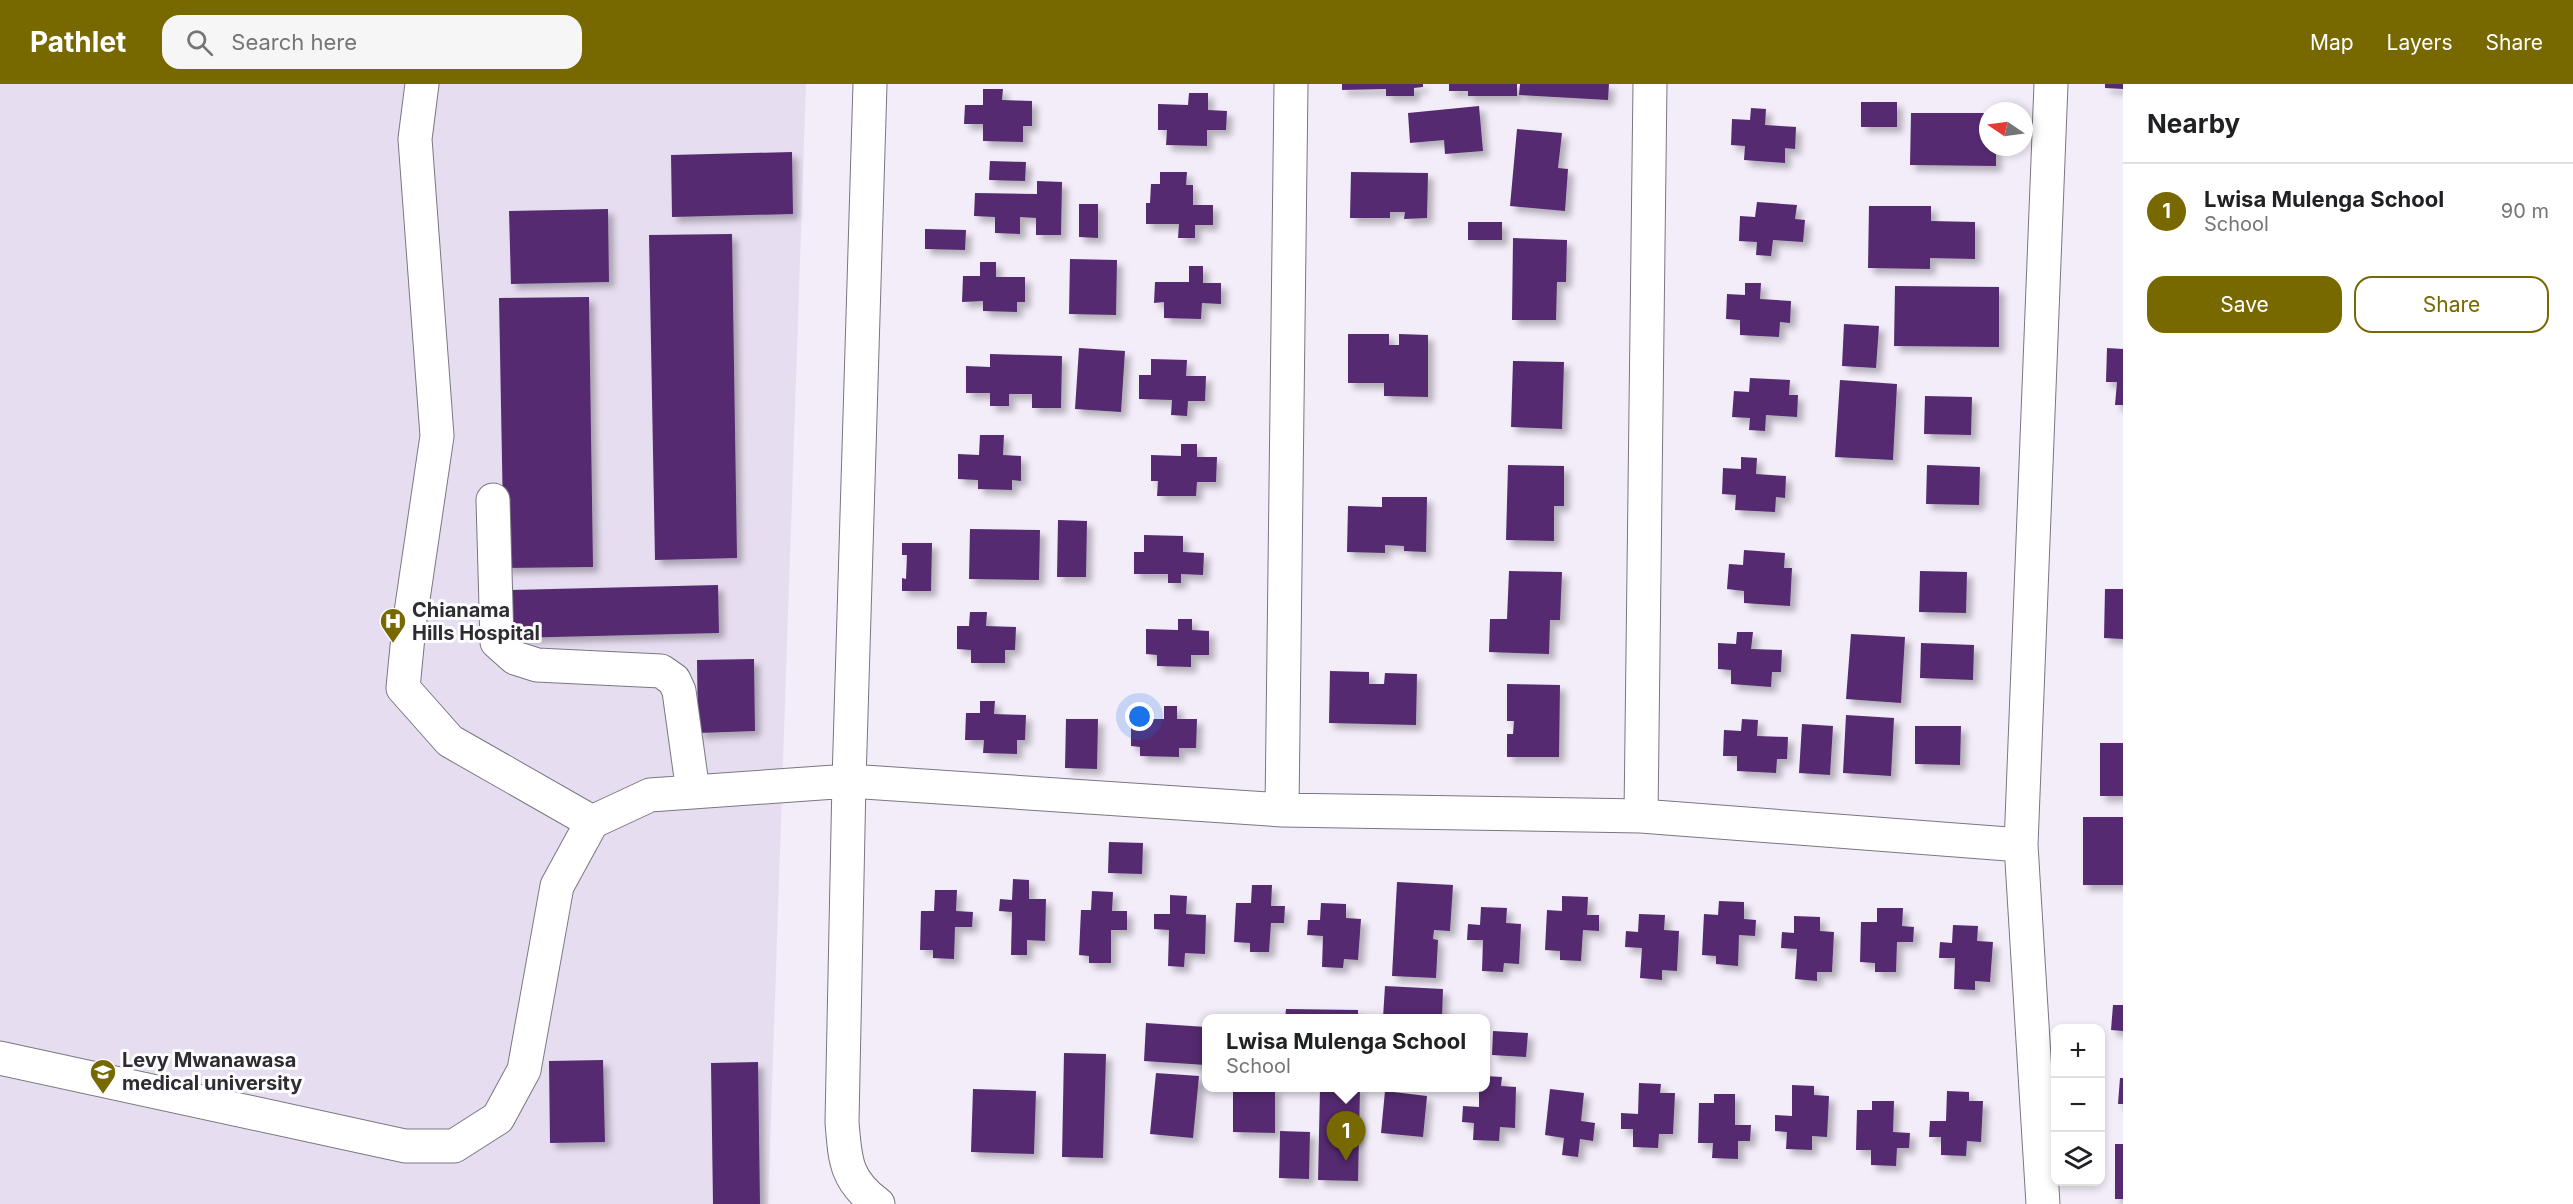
<!DOCTYPE html>
<html lang="en">
<head>
<meta charset="utf-8">
<style>
	:root { --surface:#fff; --page:#f6f6f6; --text:#202124; --muted:#757577; --line:#e0e0e0; --accent:#786800 }
	body { margin:0; font-family:Inter,sans-serif; background:var(--page); color:var(--text) }
	.controls { position:absolute; right:18px; bottom:18px; display:grid; overflow:hidden; border-radius:12px; box-shadow:0 3px 9px #0003 }
	.controls button { width:54px; height:54px; display:grid; place-items:center; padding:0; border:0; border-bottom:2px solid var(--line); background:var(--surface); color:var(--text); font:30px sans-serif }
	.compass { position:absolute; left:1979px; top:18px; width:54px; height:54px; border-radius:50%; background:var(--surface); box-shadow:0 3px 9px #0003; rotate:283deg }
	.you { position:absolute; left:1140px; top:633px; width:21px; height:21px; margin:-15px; border:4px solid #fff; border-radius:50%; background:#1a73e8; box-shadow:0 0 0 9px #1a73e833 }
	.badge { display:grid; place-items:center; width:39px; height:39px; border-radius:50%; background:var(--accent); color:#fff; font-size:20px; font-weight:700 }
	.pin { position:absolute; translate:-50% -50px; filter:drop-shadow(0 2px 3px #0008) }
	.pin::after { content:''; position:absolute; top:32px; width:21px; height:18px; background:inherit; clip-path:polygon(0 0,100% 0,50% 100%) }
	.popup { position:absolute; left:1202px; top:930px; width:288px; height:78px; box-sizing:border-box; display:grid; place-content:center; border-radius:12px; background:var(--surface); filter:drop-shadow(0 2px 4px #0005); font-size:20px; white-space:nowrap; color:var(--muted) }
	.popup b { font-size:22px; color:var(--text) }
	.popup::after { content:''; position:absolute; left:50%; top:100%; margin-left:-12px; border:12px solid transparent; border-top-color:var(--surface) }
	.list { margin:0; padding:0; list-style:none }
	h2 { display:flex; justify-content:space-between; align-items:center; height:78px; margin:0; padding:0 24px; font-size:26px }
	h2 small { font-size:20px; font-weight:400; color:var(--muted) }
	.list li { display:grid; grid-template-columns:39px 1fr auto; gap:18px; align-items:center; box-sizing:border-box; height:96px; padding:0 24px; border-top:2px solid var(--line) }
	.list b { display:block; font-size:22px; white-space:nowrap }
	.list p { margin:0; font-size:20px; white-space:nowrap; color:var(--muted) }
	.list em { font-size:20px; font-style:normal; color:var(--muted) }
	.actions { display:flex; gap:12px; padding:18px 24px }
	.actions a { flex:1; padding:14px 0; border:2px solid var(--accent); border-radius:18px; text-align:center; font-size:21px; color:var(--accent) }
	.actions .main { background:var(--accent); color:#fff }
	.icon { flex:none; width:33px; height:33px; fill:none; stroke:currentColor; stroke-width:2; stroke-linecap:round; stroke-linejoin:round }
	.map { position:relative; flex:none; width:2123px; height:1120px; overflow:hidden }
	header { display:flex; align-items:center; gap:36px; box-sizing:border-box; height:84px; padding:0 30px; background:var(--accent); color:#fff }
	header strong { font-size:28px }
	nav { display:flex; gap:33px; margin-inline-start:auto; font-size:21px }
	.search { width:420px; height:54px; background:var(--page); display:flex; align-items:center; gap:15px; box-sizing:border-box; padding:0 21px; border-radius:18px; color:var(--muted); font-size:22px }
	main { display:flex }
	aside { flex:1; background:var(--surface) }
	.map>svg:first-child { display:block }
	.built { fill:#e7ddf0 }
	.building { fill:#542b71; filter:url(#shadow) }
	.lines { fill:none; stroke-linecap:round; stroke-linejoin:round }
	.minor-casing { stroke:#7b7681; stroke-width:35 }
	.minor { stroke:#fff; stroke-width:33 }
	.labels { text-anchor:middle; stroke-width:6; stroke-linejoin:round; paint-order:stroke }
	.poi-label { font-size:20px; font-weight:bold; fill:#2e2c31; stroke:#fdfcff; text-anchor:start }
</style>
</head>
<body>
<header>
<strong>Pathlet</strong>
<div class="search"><svg class="icon" aria-label="search" viewBox="0 0 24 24"><circle cx="10" cy="10" r="6"/><path d="M15 15l6 6"/></svg>Search here</div>
<nav><a>Map</a><a>Layers</a><a>Share</a></nav>
</header>
<main>
<div class="map">
<svg width="2123" height="1120" viewBox="0 0 2123 1120">
	<defs>
		<filter id="shadow"><feDropShadow dx="5.5" dy="5.5" stdDeviation="3" flood-color="#0004"/></filter>
	</defs>
	<rect width="100%" height="100%" fill="#f3ecf9"/>
	<path class="built" d="M0 0H806L768 1120H0Z"/>
	<path class="building" d="M1342 0H1423V3L1414 4V12H1386V5L1342 6Z
		M1449 0H1517V12H1468V7H1449Z
		M1520 0H1609L1608 16 1519 11Z
		M2105 0H2123V5L2105 4Z
		M983 5H1003L1002 16 1032 17V42H1023V58L983 57V40H964L965 21H983Z
		M1189 9H1208V26L1227 27 1226 46H1207V62L1166 61 1167 46H1158V20L1188 21Z
		M1861 18H1897V43H1861Z
		M1479 22 1483 67 1445 70 1444 56 1410 59 1408 29Z
		M1751 24 1766 25 1765 41 1796 43 1795 65 1785 64V79L1744 76 1745 62 1731 61 1732 35 1750 36Z
		M1911 29H1988V63H1996V82L1910 81Z
		M1517 45 1562 49 1558 84 1568 85 1565 127 1510 122Z
		M792 68 793 130 672 133 671 71Z
		M990 77 1026 78 1025 97 989 96Z
		M1160 88H1187L1186 101H1193V121H1213V141H1195V154H1178L1179 140H1146V119H1150L1151 100H1160Z
		M1351 88 1428 89 1427 134 1404 135 1405 128H1390V134H1350Z
		M1037 97 1062 98 1061 151H1036V134L1020 133V150L995 149V133L974 132 975 109 1037 110Z
		M1757 118 1797 121 1795 135 1805 136 1803 158 1773 156 1771 172 1756 171 1757 158 1739 157 1740 132 1755 133Z
		M1079 120H1098V154L1079 153Z
		M1869 122H1931V137L1975 138V175L1930 174V185L1868 184Z
		M608 125 609 198 511 200 509 127Z
		M1468 138H1502V156H1468Z
		M925 145 966 146 965 166 925 165Z
		M732 150 737 474 655 476 649 151Z
		M1513 154 1567 156 1566 198H1557L1556 236H1512Z
		M1070 175 1117 176 1116 231 1069 230Z
		M980 178H996V193H1025V218H1017V228L983 227V217L962 218 963 192H980Z
		M1189 182H1203V199H1221V220L1202 219 1201 235 1164 234V218L1154 219 1155 198H1189Z
		M1745 199H1761L1760 215 1791 217 1790 239 1780 238 1779 253 1740 251V236L1726 235 1727 210 1745 211Z
		M1895 202 1999 203V263L1894 262Z
		M589 213 593 483 504 484 499 214Z
		M1844 240 1879 242 1876 284 1842 282Z
		M1348 250H1389V261H1399V250L1428 251V313L1384 312V299H1348Z
		M1079 264 1125 267 1121 328 1075 325Z
		M2107 264 2123 265V321H2115L2117 298H2106Z
		M990 270 1062 272 1061 324H1032V310H1009V322H990V309H966V282L990 283Z
		M1151 275 1187 276 1186 292H1206L1205 317H1188L1187 332 1171 331 1172 316 1139 315V291H1151Z
		M1513 277 1564 278 1562 345 1511 343Z
		M1750 294 1790 296 1789 311H1798L1797 333 1766 331 1765 347 1749 346 1750 334 1732 333 1734 307 1749 308Z
		M1840 296 1897 300 1893 376 1835 373Z
		M1925 312 1972 313 1971 351 1924 350Z
		M980 351H1004L1003 371 1021 372V397L1012 396V406L978 405V396L958 395V370L979 371Z
		M1181 360H1197V373H1217L1216 398H1197L1196 412H1157L1158 397H1151V371L1181 372Z
		M1741 373 1757 374 1756 390 1786 392 1785 414 1776 413 1775 428 1735 426 1736 411 1722 410 1723 384 1741 385Z
		M1508 381 1564 382V422H1554V457L1506 456Z
		M1927 381 1980 383 1979 421 1926 420Z
		M1382 413H1427L1426 468 1404 467V462L1385 461V469L1347 468 1348 422 1382 423Z
		M1058 436 1087 437 1086 493H1057Z
		M970 445 1040 446 1039 496 969 495Z
		M1144 451 1183 452V468L1204 469 1203 491 1181 490V499H1168V490H1134V468H1144Z
		M902 459H932L931 507H902V494L906 495 907 471H902Z
		M1744 466 1785 469 1784 484H1792L1790 522 1744 519V507L1727 505 1729 480 1743 481Z
		M1509 487 1562 488 1560 536H1550L1549 570 1489 568 1490 535H1507Z
		M1920 487 1967 488 1966 529 1919 528Z
		M718 501 719 549 512 554 511 506Z
		M2105 505H2123V555L2104 554Z
		M970 528H987L986 542 1016 543 1015 566H1005V579H971V566L957 565V542H969Z
		M1178 535H1192V546L1209 547V571H1191V583L1157 582V571L1146 570V545L1178 546Z
		M1737 548H1753L1751 565 1782 566 1781 588H1772L1771 603 1731 600V586L1718 585V559L1736 560Z
		M1851 550 1905 553 1901 619 1846 615Z
		M1921 559 1974 561 1973 596 1920 594Z
		M754 575 755 647 698 649 697 576Z
		M1330 587 1369 588V600H1384L1385 589 1417 590 1416 641 1329 639Z
		M1507 600 1560 601 1559 673H1507V650H1513L1514 637H1507Z
		M980 617H995L994 630 1026 631 1025 656H1017V670L983 669 984 656H965L966 629H980Z
		M1164 622H1177V635H1197L1196 664H1179V673L1140 672V663L1131 662V635H1164Z
		M1846 631 1894 634 1891 692 1843 689Z
		M1066 635H1098L1097 685 1065 684Z
		M1742 635 1758 636 1757 652 1788 653 1787 675H1777L1776 689 1737 687V672H1723L1724 646 1741 647Z
		M1802 640 1833 642 1830 691 1799 689Z
		M1915 642H1961L1960 681 1915 680Z
		M2100 659H2123V712H2100Z
		M2083 733H2123V801H2083Z
		M1109 758 1143 759 1142 790 1108 789Z
		M1013 795 1029 796V815H1046L1045 857 1027 856V871H1011L1012 828 999 827 1000 815 1012 816Z
		M1397 798 1453 801 1450 847 1434 846 1433 855 1438 856 1436 894 1392 892Z
		M1252 801H1272L1271 822H1285L1284 839H1271L1269 868H1250V859L1234 858 1236 819H1251Z
		M935 806H957L956 827 973 828 972 843H955L954 875 933 874V866H920L921 827H934Z
		M1092 807 1113 808 1112 827H1127V846H1111V879H1089V872L1079 871 1081 826H1091Z
		M1170 811 1187 812 1186 830 1206 831 1205 870 1185 869 1184 883 1168 882 1169 846 1154 845V830H1170Z
		M1562 812 1588 813 1587 831H1599V847L1583 846 1581 877 1560 876V867L1545 866 1547 826 1562 827Z
		M1719 817 1744 818V835L1756 836 1755 852 1739 851 1738 882 1716 880V872L1702 871 1704 830 1718 831Z
		M1321 819 1346 820V834L1361 835 1358 876 1344 875 1343 884 1322 883 1323 852 1307 851 1308 836H1320Z
		M1481 823 1507 824 1506 839 1521 840 1519 880 1504 879 1503 888 1482 887 1483 856H1467L1468 840 1480 841Z
		M1877 824H1903L1902 842 1914 843 1913 858H1897L1896 888H1875V879L1860 878 1861 838H1877Z
		M1639 830 1665 831 1664 846 1679 847 1677 887 1662 886V896L1640 894 1642 864 1625 863 1626 847 1638 848Z
		M1794 832 1820 833V847L1834 848 1832 888H1817V897L1795 895 1797 865 1781 864 1782 848 1794 849Z
		M1953 841 1978 842 1977 857 1993 858 1990 898 1975 897V906L1954 905 1955 874H1939L1940 858 1952 859Z
		M1385 902 1443 905 1442 934H1383Z
		M2113 921H2123V947L2111 946Z
		M1286 925 1358 926V934H1285Z
		M1146 939 1206 943V981L1144 977Z
		M1493 947 1528 949 1526 973 1492 971Z
		M1064 969 1106 970 1103 1074 1062 1073Z
		M603 976 605 1058 550 1059 549 977Z
		M758 978 760 1120H713L711 979Z
		M1156 989 1199 992 1193 1054 1150 1050Z
		M1486 992 1502 993 1501 1002 1516 1003 1515 1044 1500 1043 1499 1057 1473 1056 1474 1039 1462 1038 1463 1022 1479 1023V1004H1486Z
		M2120 994H2123V1020H2118Z
		M1639 999 1661 1000 1660 1009H1675L1673 1050H1659L1658 1064 1633 1063V1045H1621V1029L1638 1030Z
		M1792 1001 1814 1002V1011L1829 1012 1827 1053 1812 1052V1066L1786 1065 1787 1048 1775 1047V1031L1792 1032Z
		M1233 1004H1275V1049L1233 1048Z
		M1320 1004H1360L1358 1097 1318 1096Z
		M973 1005 1036 1007 1034 1070 971 1068Z
		M1550 1005 1584 1009 1581 1037 1595 1039 1593 1057 1580 1055 1578 1073 1562 1071 1564 1054 1545 1051Z
		M1385 1007 1427 1012 1423 1053 1381 1049Z
		M1947 1007 1969 1008V1017H1983L1981 1058 1967 1057 1966 1072 1941 1071V1053H1929L1930 1037H1946Z
		M1714 1010H1735V1041H1751L1750 1057H1738V1075L1712 1074 1713 1059H1698L1699 1019H1714Z
		M1872 1017H1894L1893 1048 1910 1049 1909 1064H1897L1896 1082 1871 1081V1066H1856L1857 1026H1872Z
		M1280 1047 1310 1048 1309 1095 1279 1094Z
		M2115 1060H2123V1115H2115Z"/>
	<g class="lines">
		<g class="minor-casing">
			<path id="minor" d="M422 0 415 55 437 352 409 542 403 604 450 657 592 738
				M870 0 849 697 842 1038C845 1075 845 1096 878 1120
				M493 416 497 558 515 574 537 581 661 587 674 596 679 607 693 708
				M1282 726 1291 0
				M1641 732 1650 0
				M0 974 405 1062H454L498 1034 524 986 557 802 592 738 650 711 849 697 1282 726 1641 732 2021 761
				M2043 1120 2021 761 2051 0"/>
		</g>
		<use href="#minor" class="minor"/>
	</g>
	<defs>
		<g id="hospital-pin" transform="scale(1.35)"><path d="M0 17L-7.5 6A9.5 9.5 0 1 1 7.5 6Z" fill="#786800" stroke="#fdfcff"/><path d="M-5-5h3v3.5h4V-5h3V5h-3V1.5h-4V5h-3Z" fill="#fff"/></g>
		<g id="school-pin" transform="scale(1.35)"><path d="M0 17L-7.5 6A9.5 9.5 0 1 1 7.5 6Z" fill="#786800" stroke="#fdfcff"/><path d="M0-5L7-2L0 1L-7-2ZM-4 1L0 2.5L4 1V4Q0 6-4 4Z" fill="#fff"/></g>
	</defs>
	<g fill-rule="evenodd">
		<use href="#hospital-pin" x="393" y="537"/>
		<use href="#school-pin" x="103" y="988"/>
	</g>
	<g class="labels">
		<g class="poi-label">
			<text x="412" y="533">Chianama<tspan x="412" dy="23">Hills Hospital</tspan></text>
			<text x="122" y="983">Levy Mwanawasa<tspan x="122" dy="23">medical university</tspan></text>
		</g>
	</g>
</svg>
<div class="controls">
<button>+</button>
<button>−</button>
<button><svg class="icon" aria-label="layers" viewBox="0 0 24 24"><path d="M12 4l9 5-9 5-9-5zM3 14l9 5 9-5"/></svg></button>
</div>
<svg class="compass" viewBox="-18 -18 36 36"><path d="M0-13l5 13h-10z" fill="#e53935"/><path d="M0 13l5-13h-10z" fill="#757577"/></svg>
<div class="you"></div>
<div class="pin badge" style="left:1346px;top:1077px">1</div>
<div class="popup"><b>Lwisa Mulenga School</b>School</div>
</div>
<aside>
<h2>Nearby<small></small></h2>
<ul class="list">
<li><span class="badge">1</span><div><b>Lwisa Mulenga School</b><p>School</p></div><em>90 m</em></li>
</ul>
<div class="actions"><a class="main">Save</a><a>Share</a></div>
</aside>
</main>
</body>
</html>
